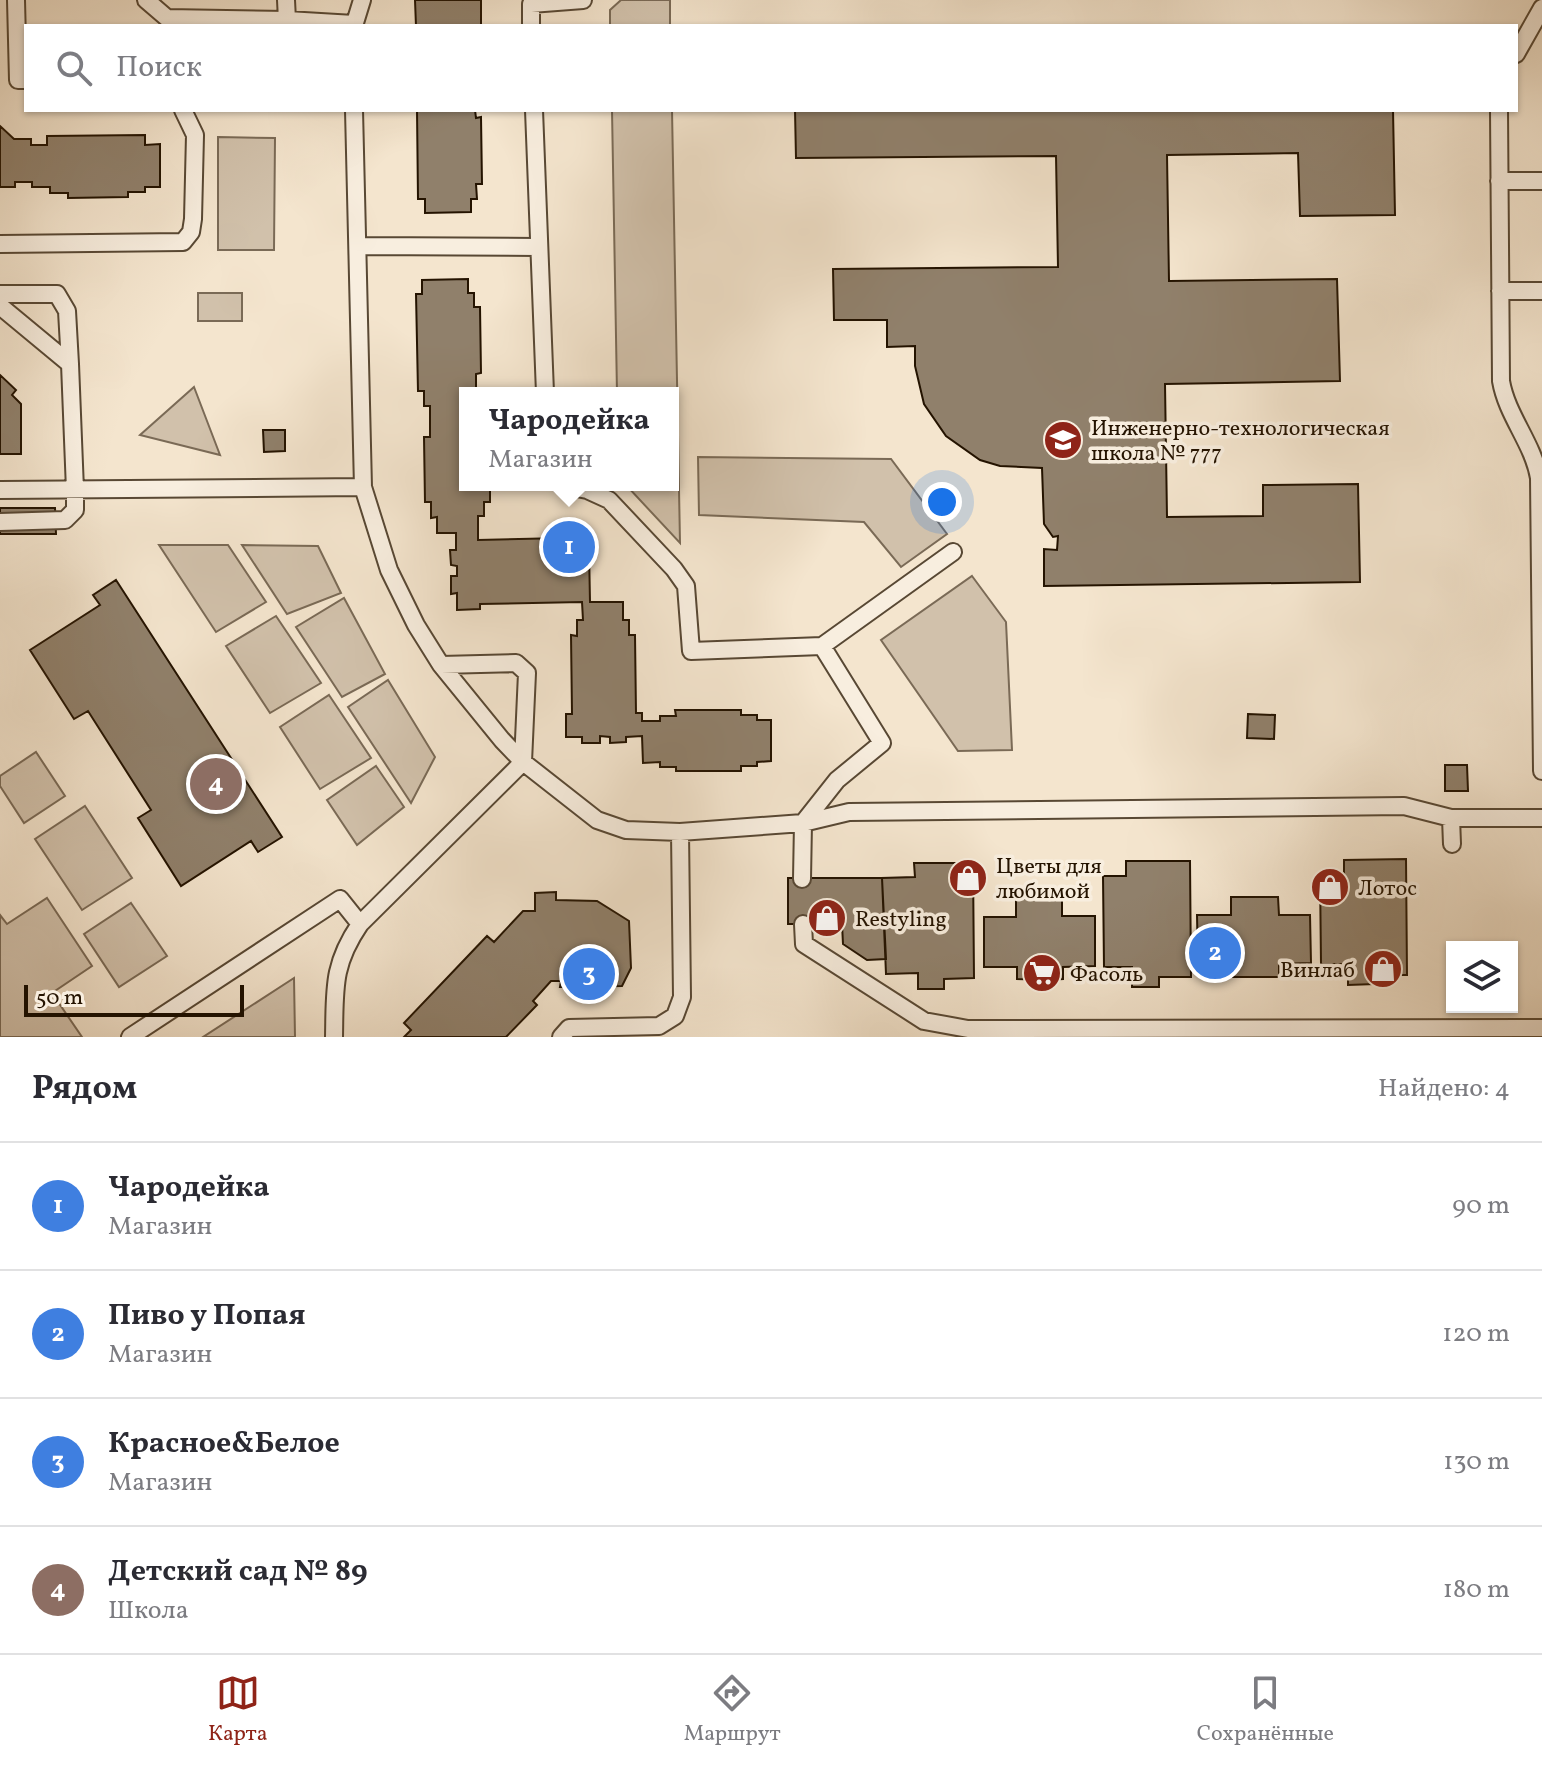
<!DOCTYPE html>
<html lang="ru">
<head>
<meta charset="utf-8">
<style>
	:root { --surface:#fff; --page:#f7f7f7; --text:#2b2b33; --muted:#7c7c81; --line:#e1e1e2; --accent:#8f2418 }
	body { margin:0; font-family:Vollkorn,serif; background:var(--page); color:var(--text) }
	.controls { position:absolute; right:24px; bottom:24px; display:grid; overflow:hidden; border-radius:0px; box-shadow:0 2px 6px #0004 }
	.controls button { width:72px; height:72px; display:grid; place-items:center; padding:0; border:0; border-bottom:2px solid var(--line); background:var(--surface); color:var(--text); font:40px sans-serif }
	.scale { position:absolute; left:24px; bottom:20px; width:220px; box-sizing:border-box; padding-left:8px; border:4px solid #241300; border-top:0; font-size:22px; line-height:28px; white-space:nowrap; color:#241300; -webkit-text-stroke:6px #f8eedf; paint-order:stroke }
	.you { position:absolute; left:942px; top:502px; width:28px; height:28px; margin:-20px; border:6px solid #fff; border-radius:50%; background:#1a73e8; box-shadow:0 0 0 12px #1a73e833 }
	.badge { display:grid; place-items:center; width:52px; height:52px; border-radius:50%; background:var(--accent); color:#fff; font-size:26px; font-weight:700 }
	.pin { position:absolute; translate:-50% -50%; border:4px solid #fff; box-shadow:0 2px 8px #0006 }
	.popup { position:absolute; left:459px; top:387px; width:220px; height:104px; box-sizing:border-box; display:grid; place-content:center; border-radius:0px; background:var(--surface); filter:drop-shadow(0 2px 6px #0005); font-size:26px; white-space:nowrap; color:var(--muted) }
	.popup b { font-size:30px; color:var(--text) }
	.popup::after { content:''; position:absolute; left:50%; top:100%; margin-left:-16px; border:16px solid transparent; border-top-color:var(--surface) }
	.list { margin:0; padding:0; list-style:none }
	h2 { display:flex; justify-content:space-between; align-items:center; height:104px; margin:0; padding:0 32px; font-size:34px }
	h2 small { font-size:26px; font-weight:400; color:var(--muted) }
	.list li { display:grid; grid-template-columns:52px 1fr auto; gap:24px; align-items:center; box-sizing:border-box; height:128px; padding:0 32px; border-top:2px solid var(--line) }
	.list b { display:block; font-size:30px; white-space:nowrap }
	.list p { margin:0; font-size:26px; white-space:nowrap; color:var(--muted) }
	.list em { font-size:26px; font-style:normal; color:var(--muted) }
	.icon { flex:none; width:44px; height:44px; fill:none; stroke:currentColor; stroke-width:2; stroke-linecap:round; stroke-linejoin:round }
	.map { position:relative; flex:none; width:1542px; height:1037px; overflow:hidden }
	.search { position:absolute; background:var(--surface); box-shadow:0 2px 6px #0004; left:24px; right:24px; top:24px; height:88px; display:flex; align-items:center; gap:20px; box-sizing:border-box; padding:0 28px; border-radius:0px; color:var(--muted); font-size:30px }
	.sheet { height:616px; background:var(--surface) }
	nav { display:flex; justify-content:space-around; align-items:center; box-sizing:border-box; height:112px; border-top:2px solid var(--line); background:var(--surface); font-size:22px; color:var(--muted) }
	nav a { display:grid; justify-items:center; gap:4px }
	nav .on { color:var(--accent) }
	.map>svg:first-child { display:block }
	.green { fill:#d1c1ab; stroke:#7a6a56; stroke-width:2 }
	.building { fill:#90806b; stroke:#241300; stroke-width:2 }
	.lines { fill:none; stroke-linecap:round; stroke-linejoin:round }
	.service-casing { stroke:#584834; stroke-width:20 }
	.service { stroke:#f8eedf; stroke-width:16 }
	.labels { text-anchor:middle; stroke-width:7; stroke-linejoin:round; paint-order:stroke }
	.poi-label { font-size:22px; fill:#241300; stroke:#f8eedf; text-anchor:start }
</style>
</head>
<body>
<div class="map">
<svg width="1542" height="1037" viewBox="0 0 1542 1037">
	<rect width="100%" height="100%" fill="#f4e5ce"/>
	<filter id="stains"><feTurbulence type="fractalNoise" baseFrequency=".0025" numOctaves="4"/><feColorMatrix values="0 0 0 0 .2 0 0 0 0 .09 0 0 0 0 .02 0 0 0 .5 -.17"/></filter>
	<radialGradient id="worn" r=".72"><stop offset=".6" stop-color="#630" stop-opacity="0"/><stop offset="1" stop-color="#630" stop-opacity=".3"/></radialGradient>
	<path class="green" d="M621 0H670V26H610V10Z
		M612 110H672L680 543 626 485H673V393H617Z
		M218 137 275 138 274 250H218Z
		M198 293H242V321H198Z
		M194 387 220 455 140 435Z
		M698 457 891 459 947 534 901 567 864 522 699 515Z
		M159 545H228L266 602 216 632Z
		M242 545 318 546 341 593 287 614Z
		M972 576 1006 622 1012 750 958 751 881 640Z
		M344 598 385 674 342 697 296 627Z
		M276 616 321 683 270 713 226 646Z
		M388 680 435 757 411 803 348 707Z
		M329 695 371 758 320 789 280 727Z
		M36 752 65 796 24 823 0 786V776Z
		M376 766 404 807 357 845 327 800Z
		M85 806 132 878 82 910 35 839Z
		M47 898 92 966 52 993 82 1037H0V915L7 924Z
		M131 903 167 956 119 987 84 934Z
		M294 978 295 1037H203Z"/>
	<path class="building" d="M415 0H481V26H416Z
		M417 110H475L476 118 481 117 482 184H476L477 199H471V212L425 213V199H418Z
		M795 110H1393L1395 215 1300 216 1298 153 1167 155 1169 281 1337 279 1340 381 1165 384 1167 517 1263 516V485L1358 484 1360 582 1044 586V549L1057 550 1058 536 1053 537 1044 524 1042 468 1000 466 980 460 946 436 924 404 915 366V346L887 347V320H834L833 269 1058 267 1056 156 796 158Z
		M0 126 14 139H31V145H47V136L145 135V145L160 144V187H145V192H128V197L68 198V193H50V187H32V182H15V187H0Z
		M468 279V293H474V307H480L481 373 476 374V390L465 393V485H490V502H484V516H478V540L562 538V544H575V549H589L590 602H623V620H629V635H635L636 713H642V721H660V716H676L675 710H741V715H757V720H771V761L757 762V766H741V771H676V767H660V762L643 763 642 736 626 737V742L610 743V737L600 736V743H582V737H566V714H572L571 635 577 636V620H583L582 602 480 604V609L457 610V593L451 594V576H457V566L451 565 450 550H456V533H437V517L431 518V502H425L424 437H430V406H424V391H418L416 294H422V280Z
		M0 375 16 390 12 395 21 404V454H0Z
		M263 430H285V451L264 452Z
		M0 508H55L56 534H0Z
		M116 580 282 837 258 852 251 841 181 886 138 818 151 810 88 711 74 719 30 650 100 605 93 595Z
		M1248 714 1275 715 1274 739 1247 738Z
		M1445 765H1467L1468 791H1445Z
		M1406 859 1407 975H1375V984L1348 985V964H1321L1320 873H1344V860Z
		M1126 861H1190L1191 977H1159V987H1132V967H1104L1103 876H1126Z
		M914 863H973L974 978 944 979V989H918V973L886 974 882 878 915 877Z
		M788 878H882L886 959 867 960 843 944 842 924H788Z
		M556 892V900L597 901 629 921 631 968 622 986 560 987 561 981H551L533 1001 537 1005 506 1037H404L411 1030 404 1023 487 936 494 942 523 911H535V893Z
		M1231 897H1278L1279 915H1310L1311 963 1279 964V977H1232L1231 964H1198L1197 915H1231Z
		M1016 899H1062V916H1095V966L1063 967V979L1047 980 1017 979V967H984V917H1016Z"/>
	<g class="lines">
		<g class="service-casing">
			<path id="service" d="M16 0 18 80H26
				M146 0 167 18 287 20 286 0
				M285 26 287 20 354 24
				M354 26 362 0
				M531 26V4L583 0
				M1516 54 1542 8
				M354 110 363 487 389 570 416 625 441 665 502 740 523 762 597 820 626 830 680 832 803 823 849 812 1404 806 1451 818H1542
				M534 110 545 393
				M1499 110 1501 381C1507 416 1533 443 1539 478L1542 771
				M1499 181H1542
				M0 244 183 242 191 232 193 219 195 135 183 110
				M359 246 537 247
				M1500 291H1542
				M0 294H57L67 311 70 364
				M0 306 70 364 75 490V510L65 520 0 522
				M561 485 587 490 609 500 674 569 686 586 691 651 822 646 953 552
				M0 490 363 487
				M1451 818 1452 844
				M802 879 803 823 837 780 882 743 822 646
				M803 924 804 944 924 1021 968 1029 1542 1028
				M130 1037 340 899 360 924
				M334 1037C335 989 332 965 360 924L523 762 527 673 516 663 441 665
				M561 1037 569 1028 659 1026 675 1016 682 997 680 832"/>
		</g>
		<use href="#service" class="service"/>
	</g>
	<defs>
		<g id="school-disc" transform="scale(2)"><circle r="9.5" fill="#8f2418" stroke="#f8eedf"/><path d="M0-5L7-2L0 1L-7-2ZM-4 1L0 2.5L4 1V4Q0 6-4 4Z" fill="#fff"/></g>
		<g id="shop-disc" transform="scale(2)"><circle r="9.5" fill="#8f2418" stroke="#f8eedf"/><path d="M-5-2.5h2.3a2.7 3.5 0 0 1 5.4 0H5L5.5 6h-11ZM-1.5-2.5h3a1.5 2.3 0 0 0-3 0Z" fill="#fff"/></g>
		<g id="supermarket-disc" transform="scale(2)"><circle r="9.5" fill="#8f2418" stroke="#f8eedf"/><path d="M-6-5.5h2.5l.6 2H6L4.5 2H-2.5L-4.4-4H-6ZM-1.5 3.2a1.3 1.3 0 1 0 .1 0ZM3 3.2a1.3 1.3 0 1 0 .1 0Z" fill="#fff"/></g>
	</defs>
	<g fill-rule="evenodd">
		<use href="#school-disc" x="1063" y="440"/>
		<use href="#shop-disc" x="968" y="878"/>
		<use href="#shop-disc" x="1330" y="887"/>
		<use href="#shop-disc" x="827" y="918"/>
		<use href="#shop-disc" x="1383" y="969"/>
		<use href="#supermarket-disc" x="1042" y="973"/>
	</g>
	<g class="labels">
		<g class="poi-label">
			<text x="1091" y="435">Инженерно-технологическая<tspan x="1091" dy="25">школа № 777</tspan></text>
			<text x="996" y="873">Цветы для<tspan x="996" dy="25">любимой</tspan></text>
			<text x="1358" y="895">Лотос</text>
			<text x="855" y="926">Restyling</text>
			<text x="1355" y="977" text-anchor="end">Винлаб</text>
			<text x="1070" y="981">Фасоль</text>
		</g>
	</g>
	<rect width="100%" height="100%" filter="url(#stains)"/>
	<rect width="100%" height="100%" fill="url(#worn)"/>
</svg>
<div class="controls">
<button><svg class="icon" aria-label="layers" viewBox="0 0 24 24"><path d="M12 4l9 5-9 5-9-5zM3 14l9 5 9-5"/></svg></button>
</div>
<div class="scale">50 m</div>
<div class="you"></div>
<div class="pin badge" style="left:569px;top:547px;background:#3f7fe0">1</div>
<div class="popup"><b>Чародейка</b>Магазин</div>
<div class="pin badge" style="left:1215px;top:953px;background:#3f7fe0">2</div>
<div class="pin badge" style="left:589px;top:974px;background:#3f7fe0">3</div>
<div class="pin badge" style="left:216px;top:784px;background:#8d6e63">4</div>
<div class="search"><svg class="icon" aria-label="search" viewBox="0 0 24 24"><circle cx="10" cy="10" r="6"/><path d="M15 15l6 6"/></svg>Поиск</div>
</div>
<section class="sheet">
<h2>Рядом<small>Найдено: 4</small></h2>
<ul class="list">
<li><span class="badge" style="background:#3f7fe0">1</span><div><b>Чародейка</b><p>Магазин</p></div><em>90 m</em></li>
<li><span class="badge" style="background:#3f7fe0">2</span><div><b>Пиво у Попая</b><p>Магазин</p></div><em>120 m</em></li>
<li><span class="badge" style="background:#3f7fe0">3</span><div><b>Красное&amp;Белое</b><p>Магазин</p></div><em>130 m</em></li>
<li><span class="badge" style="background:#8d6e63">4</span><div><b>Детский сад № 89</b><p>Школа</p></div><em>180 m</em></li>
</ul>
</section>
<nav>
<a class="on"><svg class="icon" aria-label="map" viewBox="0 0 24 24"><path d="M3 6l6-2 6 2 6-2v14l-6 2-6-2-6 2zM9 4v14M15 6v14"/></svg>Карта</a>
<a><svg class="icon" aria-label="directions" viewBox="0 0 24 24"><path d="M12 3l9 9-9 9-9-9zM9 14v-3h6M13 9l2 2-2 2"/></svg>Маршрут</a>
<a><svg class="icon" aria-label="saved" viewBox="0 0 24 24"><path d="M7 4h10v16l-5-4-5 4z"/></svg>Сохранённые</a>
</nav>
</body>
</html>
